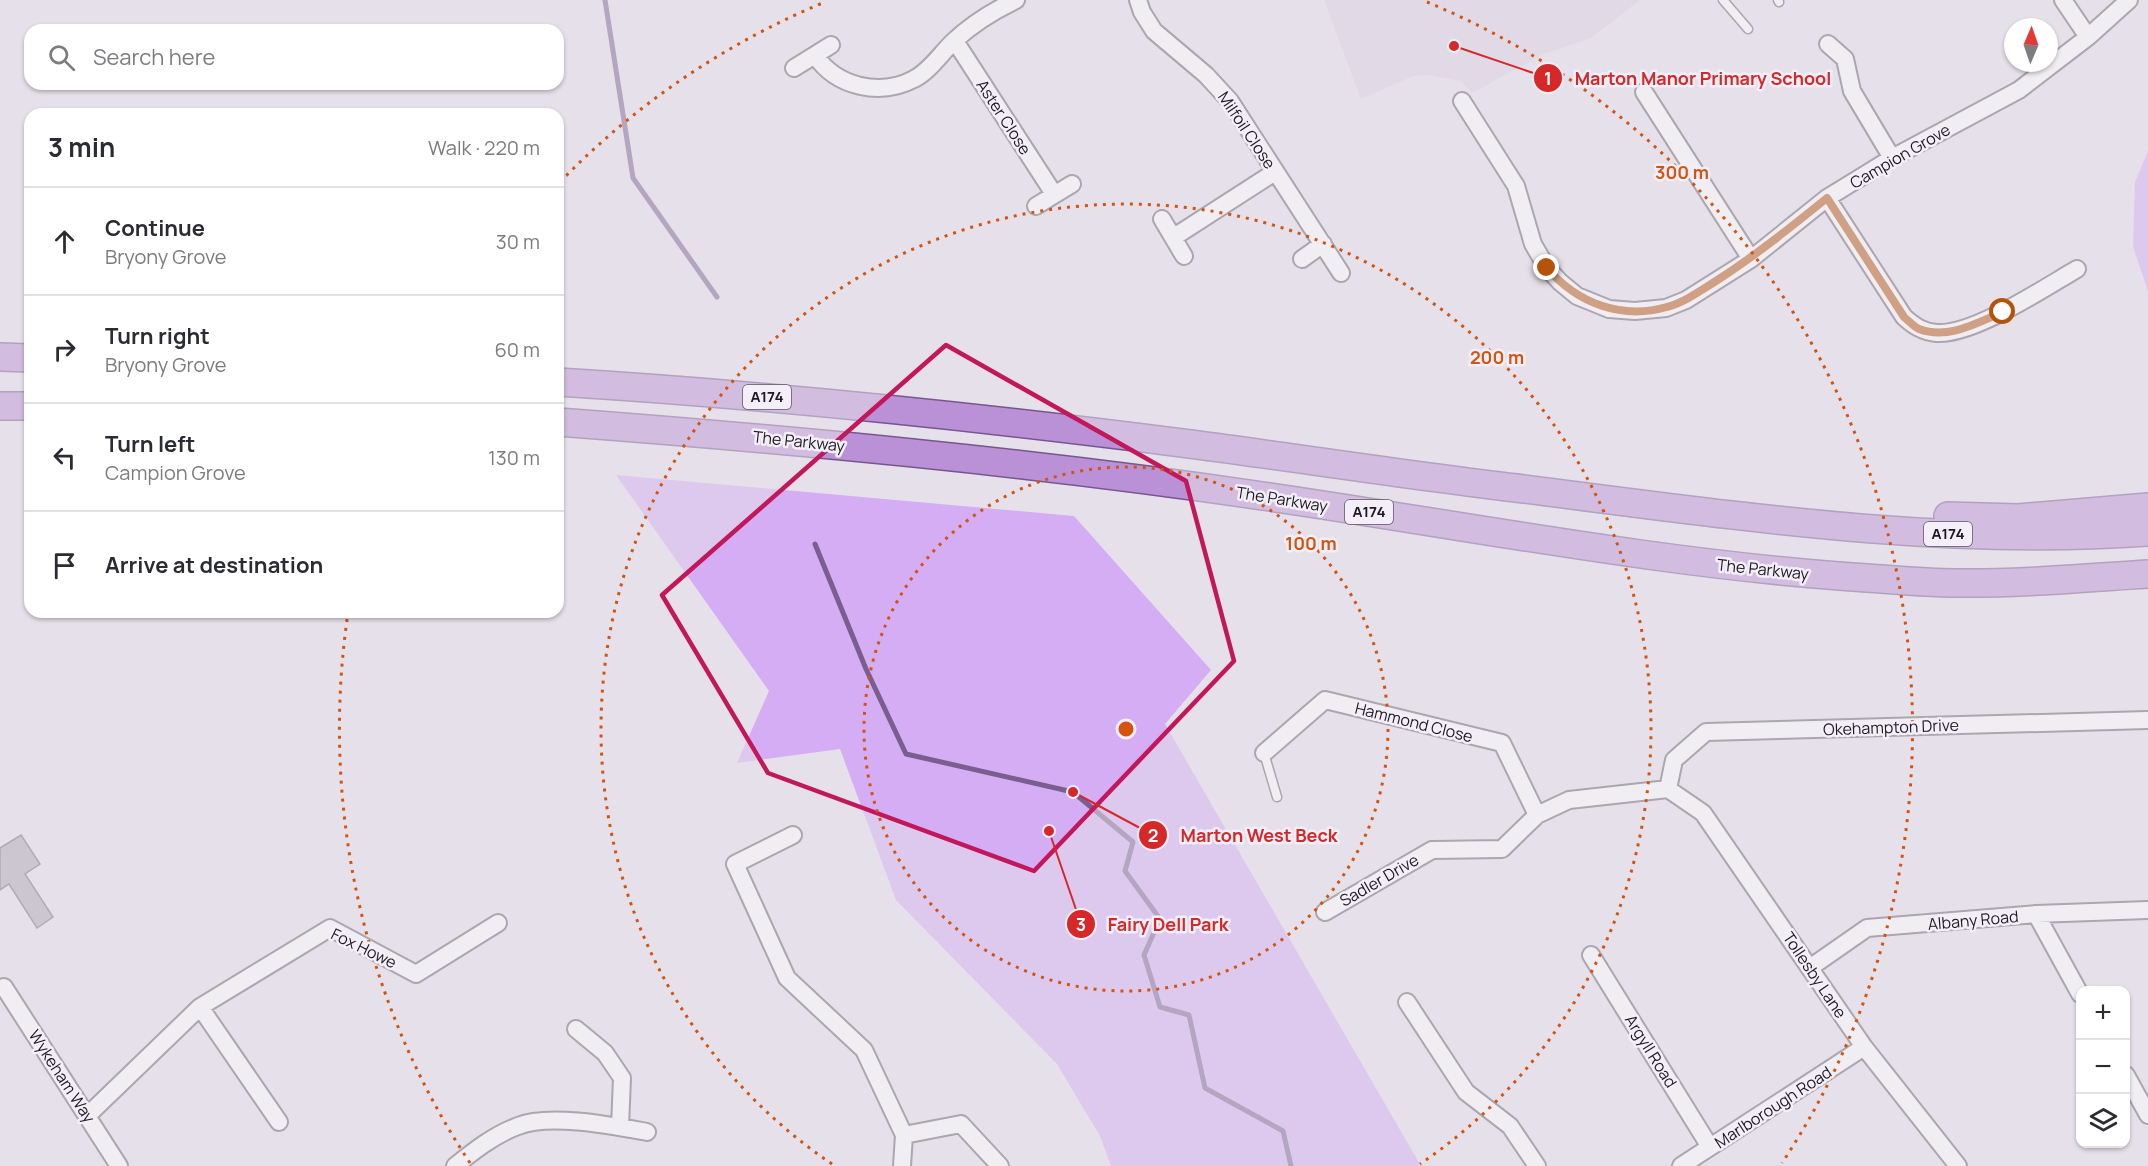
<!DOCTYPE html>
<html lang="en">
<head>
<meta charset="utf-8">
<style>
	:root { --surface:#fff; --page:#f7f7f7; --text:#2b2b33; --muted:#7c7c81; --line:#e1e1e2 }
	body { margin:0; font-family:Manrope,sans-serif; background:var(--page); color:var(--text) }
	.controls { position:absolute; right:18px; bottom:18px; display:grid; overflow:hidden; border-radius:12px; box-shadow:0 2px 4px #0004 }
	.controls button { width:54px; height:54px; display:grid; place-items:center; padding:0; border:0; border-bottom:2px solid var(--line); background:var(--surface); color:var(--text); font:30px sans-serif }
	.compass { position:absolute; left:2004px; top:18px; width:54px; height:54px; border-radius:50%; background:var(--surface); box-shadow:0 2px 4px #0004; rotate:2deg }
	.stop { position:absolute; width:18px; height:18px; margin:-14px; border:4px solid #b45309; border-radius:50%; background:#fff }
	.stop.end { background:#b45309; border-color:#fff; box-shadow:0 2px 6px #0008 }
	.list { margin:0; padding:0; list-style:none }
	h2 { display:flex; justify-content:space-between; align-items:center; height:78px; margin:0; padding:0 24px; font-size:26px }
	h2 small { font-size:20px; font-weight:400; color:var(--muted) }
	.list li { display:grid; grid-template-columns:39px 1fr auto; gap:18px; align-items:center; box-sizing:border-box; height:108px; padding:0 24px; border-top:2px solid var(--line) }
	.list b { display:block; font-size:22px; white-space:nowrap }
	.list p { margin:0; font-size:20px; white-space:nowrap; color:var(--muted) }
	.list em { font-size:20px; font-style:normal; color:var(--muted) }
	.icon { flex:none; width:33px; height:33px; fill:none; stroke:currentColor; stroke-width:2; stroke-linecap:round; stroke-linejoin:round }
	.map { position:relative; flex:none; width:2148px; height:1166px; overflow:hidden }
	.search { position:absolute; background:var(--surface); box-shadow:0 2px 4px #0004; left:24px; top:24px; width:540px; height:66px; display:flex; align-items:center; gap:15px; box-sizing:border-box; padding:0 21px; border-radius:18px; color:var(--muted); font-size:22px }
	.panel { position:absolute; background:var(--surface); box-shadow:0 2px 4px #0004; left:24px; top:108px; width:540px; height:510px; border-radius:18px }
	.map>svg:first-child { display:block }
	.built { fill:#dbd2e2 }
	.green { fill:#d5adf4 }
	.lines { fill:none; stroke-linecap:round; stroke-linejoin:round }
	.stream { stroke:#795e8f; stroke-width:5 }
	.building { fill:#aba6af; stroke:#716c75; stroke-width:1.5 }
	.service-casing { stroke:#645f68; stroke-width:11 }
	.minor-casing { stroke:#645f68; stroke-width:20 }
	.trunk-casing { stroke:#77568f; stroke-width:30 }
	.service { stroke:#fff; stroke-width:8 }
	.minor { stroke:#fff; stroke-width:16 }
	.trunk { stroke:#ba90d6; stroke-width:27 }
	.route { stroke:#b45309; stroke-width:8 }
	.marked { fill:none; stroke:#c2185b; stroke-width:4.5; stroke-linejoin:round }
	.ring { fill:none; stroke:#d4530e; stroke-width:3; stroke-dasharray:3 6 }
	.labels { text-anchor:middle; stroke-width:5; stroke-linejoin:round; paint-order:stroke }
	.shield { fill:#f3eef8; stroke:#5d5a60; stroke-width:1.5 }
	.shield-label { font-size:15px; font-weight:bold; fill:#1d1b1f }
	.street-label { font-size:16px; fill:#1d1b1f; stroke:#f3eef8 }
	.centre { fill:#d4530e; stroke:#f3eef8; stroke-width:3 }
	.ring-label { font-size:18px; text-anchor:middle; font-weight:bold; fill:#d4530e; stroke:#f3eef8; stroke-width:5; stroke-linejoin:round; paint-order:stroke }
	.leader { fill:none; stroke:#d62828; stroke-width:2 }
	.callout-dot { fill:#d62828; stroke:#f3eef8; stroke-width:2 }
	.mark-label { font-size:18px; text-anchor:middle; font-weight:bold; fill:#fff }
	.callout-label { font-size:18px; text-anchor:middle; font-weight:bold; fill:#d62828; stroke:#f3eef8; stroke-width:5; stroke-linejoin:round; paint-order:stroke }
</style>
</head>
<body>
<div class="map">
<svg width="2148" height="1166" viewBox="0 0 2148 1166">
	<rect width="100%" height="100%" fill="#e6e0ea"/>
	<path class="built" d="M1324 0H1640L1591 38 1544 54 1472 93 1461 81 1428 75 1413 76 1361 99Z"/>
	<path class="green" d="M2148 151V291L2133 247 2135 182Z
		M616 475 1074 516 1211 670 1165 724 1421 1166H1111L1100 1136 1057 1064 896 900 840 749 737 763 769 691Z"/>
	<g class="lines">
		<path class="stream" d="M605 0 633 178 717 297
			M815 544 866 669 906 754 1073 792 1133 842 1125 871 1160 919 1144 955 1160 1007 1189 1015 1205 1088 1283 1131 1291 1166"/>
	</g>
	<path class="building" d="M21 835 40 864 25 874 53 917 37 928 9 884 0 890V848Z"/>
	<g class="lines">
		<g class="service-casing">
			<path id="service" d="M1723 0 1748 29
				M1778 0 1779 2
				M1264 753 1277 797"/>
		</g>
		<g class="minor-casing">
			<path id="minor" d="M1138 0 1142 12 1154 31 1206 75 1230 101 1341 273
				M2063 0 2088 37
				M955 41 1054 194
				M1828 44 1845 59 1852 91 1892 158
				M815 55C836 87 880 97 914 79 930 71 941 53 954 41 973 23 993 11 1016 0
				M794 68 831 45
				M1644 92 1751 259
				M1462 101 1516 186 1533 244 1547 268 1560 282 1577 296 1609 309 1635 311 1666 308 1686 300 1751 259 1827 198 1892 158 2019 90 2088 37 2129 0
				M1827 198 1904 317C1914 326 1923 332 1937 333 1974 335 2044 288 2077 269
				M1036 206 1072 184
				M1162 219 1184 256
				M1174 237 1275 172
				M1302 259 1323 244
				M1264 753 1325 700 1502 743 1537 815
				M1668 789 1674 760 1706 732 2148 720
				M1668 789 1703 813 1864 1047 1958 1166
				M793 835 735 864 787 978 864 1050 904 1135 902 1166
				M1325 912 1432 850 1502 849 1537 815 1569 800 1668 789
				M2036 914 2080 994
				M1591 955 1710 1147
				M1811 967 1867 928 2036 914 2148 910
				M4 987 119 1166
				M1407 1002 1466 1092 1510 1126 1537 1166
				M200 1007 279 1122
				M576 1029 605 1053 622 1078 620 1127
				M2126 1075 2148 1115
				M88 1115 200 1007 330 928 416 974 498 923
				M904 1135 961 1124 1000 1166
				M455 1166C475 1150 494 1135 518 1126 549 1113 614 1126 647 1132
				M1681 1166 1864 1047"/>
		</g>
		<g class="trunk-casing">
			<path id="trunk" d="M0 357 30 358
				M558 382C769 395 980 417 1190 444 1298 458 1407 475 1516 488 1725 514 1936 547 2148 532
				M0 406H30
				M558 422C796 440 1033 462 1270 497 1469 526 1666 565 1867 578 1896 580 1926 583 1955 583 2019 584 2084 578 2148 574
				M1948 516 2018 518 2148 507"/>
		</g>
		<use href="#service" class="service"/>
		<use href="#minor" class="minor"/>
		<use href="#trunk" class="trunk"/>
	</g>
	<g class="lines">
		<path class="route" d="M1547 268C1577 303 1621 320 1667 307 1685 302 1700 291 1716 281 1755 256 1791 227 1827 198L1904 317C1909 321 1914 327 1919 329 1948 340 1977 323 2003 312"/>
	</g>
	<path d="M0 0H2148V1166H0ZM946 345 1186 481 1234 661 1034 871 768 773 662 595Z" fill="#e6e0ea" fill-opacity=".55" fill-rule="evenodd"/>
	<path class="marked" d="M946 345 1186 481 1234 661 1034 871 768 773 662 595Z"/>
	<g class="ring">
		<circle cx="1126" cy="729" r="262"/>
		<path d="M832 1164A525 525 0 1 1 1420 1164"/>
		<path d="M470 1163A787 787 0 0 1 348 613M560 182A787 787 0 0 1 825 2M1427 2A787 787 0 0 1 1782 1163"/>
	</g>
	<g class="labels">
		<g class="shield">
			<rect x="743" y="385" width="48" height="24" rx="4.5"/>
			<rect x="1345" y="500" width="48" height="24" rx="4.5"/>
			<rect x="1924" y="522" width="48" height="24" rx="4.5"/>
		</g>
		<g class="shield-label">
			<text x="767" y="402">A174</text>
			<text x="1369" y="517">A174</text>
			<text x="1948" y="539">A174</text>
		</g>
		<g class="street-label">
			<text transform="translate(1004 117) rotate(57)" y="6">Aster Close</text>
			<text transform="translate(1247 130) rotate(56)" y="6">Milfoil Close</text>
			<text transform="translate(1900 156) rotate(-30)" y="6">Campion Grove</text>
			<text transform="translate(799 441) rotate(6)" y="6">The Parkway</text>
			<text transform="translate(1282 499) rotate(9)" y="6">The Parkway</text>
			<text transform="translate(1763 569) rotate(6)" y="6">The Parkway</text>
			<text transform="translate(1414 722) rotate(14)" y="6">Hammond Close</text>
			<text transform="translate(1891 727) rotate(-2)" y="6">Okehampton Drive</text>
			<text transform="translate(1379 880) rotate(-30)" y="6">Sadler Drive</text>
			<text transform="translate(1973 920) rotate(-5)" y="6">Albany Road</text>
			<text transform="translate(364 948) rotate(26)" y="6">Fox Howe</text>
			<text transform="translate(1815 975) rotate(56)" y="6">Tollesby Lane</text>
			<text transform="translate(1651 1051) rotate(58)" y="6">Argyll Road</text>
			<text transform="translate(62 1076) rotate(57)" y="6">Wykeham Way</text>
			<text transform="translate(1773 1107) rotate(-33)" y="6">Marlborough Road</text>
		</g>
	</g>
	<circle cx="1126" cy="729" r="9" class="centre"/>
	<g class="ring-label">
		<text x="1682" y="179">300 m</text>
		<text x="1497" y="364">200 m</text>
		<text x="1311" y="550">100 m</text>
	</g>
	<path class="leader" d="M1454 46L1548 78M1073 792L1153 835M1049 831L1081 924"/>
	<g class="callout-dot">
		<circle cx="1454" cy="46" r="6"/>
		<circle cx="1073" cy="792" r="6"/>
		<circle cx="1049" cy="831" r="6"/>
		<circle cx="1548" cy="78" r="15"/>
		<circle cx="1153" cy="835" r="15"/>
		<circle cx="1081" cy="924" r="15"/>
	</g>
	<g class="mark-label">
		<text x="1548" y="85">1</text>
		<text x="1153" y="842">2</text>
		<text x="1081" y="931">3</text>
	</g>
	<g class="callout-label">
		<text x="1703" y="85">Marton Manor Primary School</text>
		<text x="1259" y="842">Marton West Beck</text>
		<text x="1168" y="931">Fairy Dell Park</text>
	</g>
</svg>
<div class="controls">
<button>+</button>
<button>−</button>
<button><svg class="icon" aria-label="layers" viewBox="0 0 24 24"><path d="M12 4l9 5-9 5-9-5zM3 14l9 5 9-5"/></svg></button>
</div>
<svg class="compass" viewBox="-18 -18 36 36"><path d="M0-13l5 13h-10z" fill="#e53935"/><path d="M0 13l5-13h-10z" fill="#7c7c81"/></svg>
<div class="stop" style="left:2003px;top:312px"></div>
<div class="stop end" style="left:1547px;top:268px"></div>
<div class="search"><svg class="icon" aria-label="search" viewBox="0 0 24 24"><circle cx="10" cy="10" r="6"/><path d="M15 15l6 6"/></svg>Search here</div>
<section class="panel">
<h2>3 min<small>Walk · 220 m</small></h2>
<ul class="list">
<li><svg class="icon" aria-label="ahead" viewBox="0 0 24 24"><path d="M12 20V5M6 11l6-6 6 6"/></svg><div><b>Continue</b><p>Bryony Grove</p></div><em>30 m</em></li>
<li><svg class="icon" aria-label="right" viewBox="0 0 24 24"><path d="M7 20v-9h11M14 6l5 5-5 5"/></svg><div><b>Turn right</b><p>Bryony Grove</p></div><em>60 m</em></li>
<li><svg class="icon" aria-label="left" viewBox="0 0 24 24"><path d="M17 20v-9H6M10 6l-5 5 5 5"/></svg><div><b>Turn left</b><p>Campion Grove</p></div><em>130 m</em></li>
<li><svg class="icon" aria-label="arrive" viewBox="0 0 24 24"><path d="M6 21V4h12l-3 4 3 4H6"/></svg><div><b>Arrive at destination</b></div></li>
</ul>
</section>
</div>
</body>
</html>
